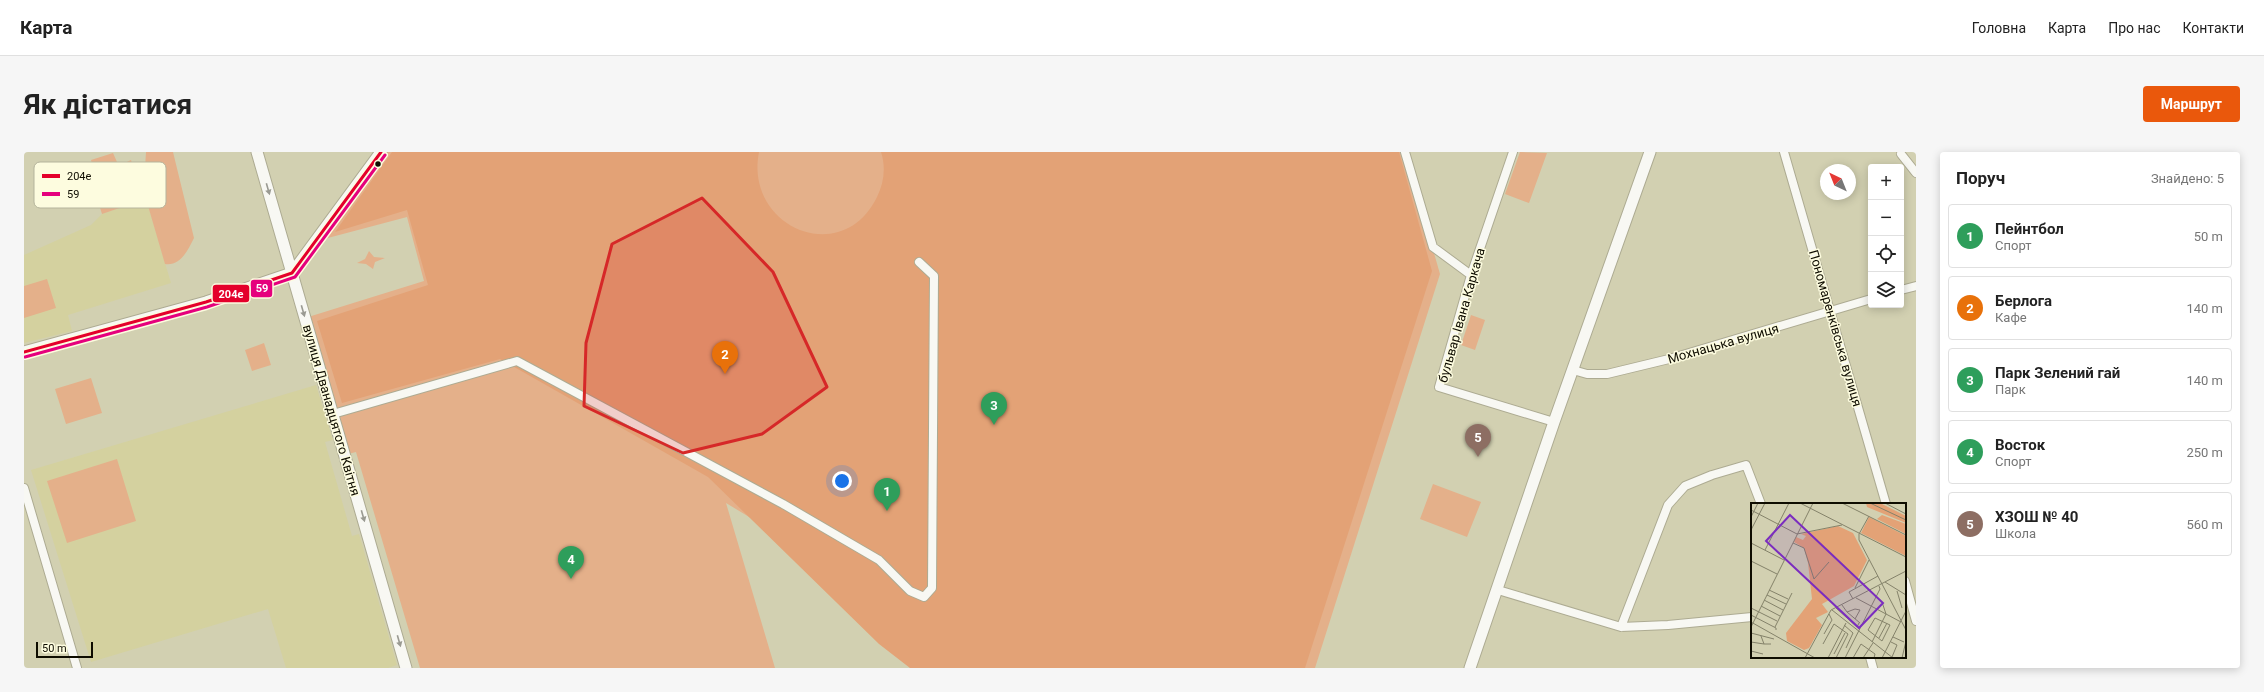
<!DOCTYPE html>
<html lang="uk">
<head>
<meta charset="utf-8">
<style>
	:root { --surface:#fff; --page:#f6f6f6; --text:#222; --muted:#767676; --line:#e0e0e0; --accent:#ea580c }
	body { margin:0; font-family:Roboto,sans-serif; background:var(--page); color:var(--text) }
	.controls { position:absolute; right:12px; top:12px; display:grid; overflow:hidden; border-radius:4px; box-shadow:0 2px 10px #0003 }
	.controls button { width:36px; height:36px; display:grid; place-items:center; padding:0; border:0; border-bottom:1px solid var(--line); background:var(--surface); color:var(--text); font:20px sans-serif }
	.compass { position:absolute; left:1796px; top:12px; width:36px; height:36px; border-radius:50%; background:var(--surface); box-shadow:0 2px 10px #0003; rotate:317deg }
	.scale { position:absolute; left:12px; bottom:10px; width:57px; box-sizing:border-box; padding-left:4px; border:2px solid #0e0c00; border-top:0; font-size:11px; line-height:14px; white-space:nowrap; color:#0e0c00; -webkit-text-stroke:3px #fdfcdf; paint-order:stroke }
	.you { position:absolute; left:818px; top:329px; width:14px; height:14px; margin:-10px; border:3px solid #fff; border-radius:50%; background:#1a73e8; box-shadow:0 0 0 6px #1a73e833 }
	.badge { display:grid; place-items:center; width:26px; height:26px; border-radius:50%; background:var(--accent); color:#fff; font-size:13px; font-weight:700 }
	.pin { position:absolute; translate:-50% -33px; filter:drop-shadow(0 1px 2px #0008) }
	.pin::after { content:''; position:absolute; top:21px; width:14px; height:12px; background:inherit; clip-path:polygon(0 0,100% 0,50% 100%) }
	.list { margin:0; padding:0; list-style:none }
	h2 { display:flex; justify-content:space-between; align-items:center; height:52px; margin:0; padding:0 16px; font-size:17px }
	h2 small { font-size:13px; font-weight:400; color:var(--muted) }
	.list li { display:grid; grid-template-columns:26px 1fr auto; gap:12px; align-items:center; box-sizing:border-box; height:64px; margin:0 8px 8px; padding:0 8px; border:1px solid var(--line); border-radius:4px }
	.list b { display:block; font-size:15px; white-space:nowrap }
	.list p { margin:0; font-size:13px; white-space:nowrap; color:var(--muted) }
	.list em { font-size:13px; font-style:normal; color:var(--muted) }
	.icon { flex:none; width:22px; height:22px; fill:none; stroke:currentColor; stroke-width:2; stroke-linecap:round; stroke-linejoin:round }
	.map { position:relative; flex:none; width:1892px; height:516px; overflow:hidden; border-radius:4px }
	header { display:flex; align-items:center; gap:24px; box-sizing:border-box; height:56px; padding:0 20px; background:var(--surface); border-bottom:1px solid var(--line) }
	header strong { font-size:19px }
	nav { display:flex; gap:22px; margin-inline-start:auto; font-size:14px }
	.intro { display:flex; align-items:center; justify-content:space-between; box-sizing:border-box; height:96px; padding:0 24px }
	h1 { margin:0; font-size:28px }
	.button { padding:10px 18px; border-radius:4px; background:var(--accent); color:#fff; font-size:14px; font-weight:700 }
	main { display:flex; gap:24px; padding:0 24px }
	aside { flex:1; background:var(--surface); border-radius:4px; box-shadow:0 2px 10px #0003 }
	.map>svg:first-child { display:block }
	.built { fill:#d4d19f }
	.green { fill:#e4b08a }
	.forest { fill:#e3a276 }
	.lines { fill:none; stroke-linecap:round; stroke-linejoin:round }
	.street-casing { stroke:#adab92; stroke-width:10 }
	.secondary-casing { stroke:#adab92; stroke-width:13 }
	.street { stroke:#f8f8f3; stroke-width:8 }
	.secondary { stroke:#f8f8f3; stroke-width:11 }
	.bus-1-casing { stroke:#fdfcdf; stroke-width:6 }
	.bus-2-casing { stroke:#fdfcdf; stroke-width:6 }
	.bus-1 { stroke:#e4002b; stroke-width:3 }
	.bus-2 { stroke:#e5007d; stroke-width:3 }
	.oneway { fill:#9a9a92 }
	.marked { fill:#d62828; fill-opacity:0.2; stroke:#d62828; stroke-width:3; stroke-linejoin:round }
	.bus-dot { fill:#0e0c00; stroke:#fdfcdf; stroke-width:1.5 }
	.labels { text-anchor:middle; stroke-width:3; stroke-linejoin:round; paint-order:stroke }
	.street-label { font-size:13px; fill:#0e0c00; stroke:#fdfcdf }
	.inset-road { fill:none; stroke:#84826a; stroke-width:1 }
	.view { fill:#7b2cbf; fill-opacity:0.15; stroke:#7b2cbf; stroke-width:2 }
	.inset-edge { fill:none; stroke:#0e0c00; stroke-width:2 }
	.key { fill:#fdfcdf; stroke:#b5b49c; stroke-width:1 }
	.key-label { font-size:11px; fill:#0e0c00 }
	.line-badge { stroke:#fdfcdf; stroke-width:1.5 }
	.badge-label { font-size:11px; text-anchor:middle; font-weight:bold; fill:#fff }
</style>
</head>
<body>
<header>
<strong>Карта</strong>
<nav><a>Головна</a><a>Карта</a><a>Про нас</a><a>Контакти</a></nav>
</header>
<div class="intro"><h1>Як дістатися</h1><a class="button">Маршрут</a></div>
<main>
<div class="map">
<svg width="1892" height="516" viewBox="0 0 1892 516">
	<rect width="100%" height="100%" fill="#d2d0b1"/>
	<path class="built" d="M122 47 147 131 44 163 48 179 0 191V103L67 73 78 62Z
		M292 233 309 288 301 290 328 384 335 382 373 513 364 516H262L244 457 67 510 7 318Z"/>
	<path class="green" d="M122 0H149L170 86C164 98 157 114 141 112L122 47 78 62 73 46 75 42 67 8 89 1 93 10 96 13 107 8 110 17 121 16Z
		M361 0H1381L1416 122 1291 516H939L848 439 702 351 751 516H396L332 300 320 303 281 166 400 129 383 65 300 87Z
		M1496 0 1523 1 1505 51 1481 42Z
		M345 99 350 105 361 106 351 110 349 117 342 112 333 111 341 107Z
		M23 127 32 156 0 166V134Z
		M1447 163 1461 168 1451 198 1437 193Z
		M240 191 247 213 228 219 221 198Z
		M67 226 78 261 42 272 31 237Z
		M93 307 112 369 43 391 23 329Z
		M1409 332 1457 350 1443 385 1396 367Z"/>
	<path class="forest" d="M368 0H735C720 75 818 117 853 45 860 31 862 15 857 0H1375L1408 119 1281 516H886L855 492 684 325 476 207 318 251 293 169 404 133 383 58 311 80Z"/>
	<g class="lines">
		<g class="street-casing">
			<path id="street" d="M1381 0 1409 95 1447 123
				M1489 0 1447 123 1415 235 1530 270
				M1760 0 1862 352
				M1877 2 1892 21
				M1877 138 1892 134
				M1549 218 1563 222H1583L1645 207 1847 147
				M309 262 493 209 759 352 855 408 886 439 900 445 908 436 910 124 895 110
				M0 336 53 516
				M1881 429 1892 469
				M1474 438 1597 475 1644 473 1728 465
				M1597 475 1644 353 1661 334 1688 323 1722 313 1737 352
				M1846 505 1849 516"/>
		</g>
		<g class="secondary-casing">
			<path id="secondary" d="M233 0 382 516
				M0 200 182 150 268 121 357 0
				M1446 516 1530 270 1626 0"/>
		</g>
		<use href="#street" class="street"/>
		<use href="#secondary" class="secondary"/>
		<g class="bus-1-casing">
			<path id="bus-1" d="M0 200 182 150 268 121 357 0"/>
		</g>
		<g class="bus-2-casing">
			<path id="bus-2" d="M1 205 183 155 271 125 361 3"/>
		</g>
		<use href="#bus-1" class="bus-1"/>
		<use href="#bus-2" class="bus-2"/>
	</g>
	<defs><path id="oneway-solid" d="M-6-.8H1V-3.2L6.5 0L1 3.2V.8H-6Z"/></defs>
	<g class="oneway">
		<use href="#oneway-solid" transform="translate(244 37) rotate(74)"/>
		<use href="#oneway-solid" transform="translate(279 159) rotate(74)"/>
		<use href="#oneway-solid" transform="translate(339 364) rotate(74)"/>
		<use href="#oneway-solid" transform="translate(375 489) rotate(74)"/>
	</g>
	<path class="marked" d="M678 46 749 120 803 235 738 282 659 301 560 254 562 191 588 92Z"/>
	<circle class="bus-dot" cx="354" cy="12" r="3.5"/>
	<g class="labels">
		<g class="street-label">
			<text transform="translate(1437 163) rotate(-74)" y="5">бульвар Івана Каркача</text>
			<text transform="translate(1812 176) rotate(74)" y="5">Пономаренківська вулиця</text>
			<text transform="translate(1699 191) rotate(-16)" y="5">Мохнацька вулиця</text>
			<text transform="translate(308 258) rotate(74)" y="5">вулиця Дванадцятого Квітня</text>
		</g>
	</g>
	<g transform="translate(1727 351)">
		<rect width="155" height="155" fill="#d2d0b1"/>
		<path d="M115 0H129L155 13V20L116 4ZM131 12 155 21V31L126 16ZM118 14 155 33V53L110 30ZM87 23 102 30 116 57 103 83 71 101 77 109 65 115 71 122 58 145 53 147 36 138 35 130 61 96 57 60 53 45 43 39 45 34 52 37 55 33 50 31Z" fill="#e3a276"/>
		<path class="inset-road" d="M49 0 155 54M91 0 155 32M119 0 155 17M134 0 155 11M0 7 46 31 91 22M118 13 108 31V37L155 127M0 14 7 0M0 27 14 0M0 40 33 57M42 40 53 45 63 76 78 59M14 47 38 0M0 58 26 71M134 79 155 92M104 85 118 57M18 87 37 96M146 88 151 105M16 92 35 101M105 95 150 119M102 96 98 89 127 73M13 97 32 107M91 102 96 109 109 120M10 103 29 113M0 105 26 118M85 105 106 124 108 120M81 107 142 155M96 109 104 106 109 107 104 116M0 112 25 125V127M124 115 139 122 131 138 117 127ZM0 119 64 155M93 122 102 130 95 145M0 124 62 0M24 124 41 90M0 130 23 136M73 131 81 117 78 111M10 133 13 141H20M142 134 153 139M128 135 136 120M0 139 13 141M121 139 135 111 131 99M140 139 146 142 141 154M72 141 83 121 97 131 85 155M0 148 12 151M83 151 94 130M54 155 80 107 155 68M77 155 95 120M94 155 129 86 128 83M102 155 110 141 124 151 123 155M112 155 122 140M131 155 155 108M151 155 155 138"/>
		<path class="view" d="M39 12 132 100 108 125 15 38Z"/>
		<rect width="155" height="155" class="inset-edge"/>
	</g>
	<rect x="10" y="10" width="132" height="46" rx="6" class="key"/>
	<rect x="18" y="22" width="18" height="4" fill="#e4002b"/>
	<rect x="18" y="40" width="18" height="4" fill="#e5007d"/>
	<g class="key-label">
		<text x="43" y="28">204е</text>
		<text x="43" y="46">59</text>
	</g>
	<g class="line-badge">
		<rect x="226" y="127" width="23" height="19" rx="4" fill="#e5007d"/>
		<rect x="188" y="132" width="38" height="19" rx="4" fill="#e4002b"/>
	</g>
	<g class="badge-label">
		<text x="238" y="140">59</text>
		<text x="207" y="146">204е</text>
	</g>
</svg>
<div class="controls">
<button>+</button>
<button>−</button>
<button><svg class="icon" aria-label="locate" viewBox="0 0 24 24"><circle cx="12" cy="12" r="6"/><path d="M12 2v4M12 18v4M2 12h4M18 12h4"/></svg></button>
<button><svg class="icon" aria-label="layers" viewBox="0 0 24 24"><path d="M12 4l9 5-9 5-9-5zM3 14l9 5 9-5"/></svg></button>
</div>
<svg class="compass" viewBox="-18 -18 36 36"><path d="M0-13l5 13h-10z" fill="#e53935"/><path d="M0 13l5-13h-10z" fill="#767676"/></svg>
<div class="scale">50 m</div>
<div class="you"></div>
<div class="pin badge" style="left:863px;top:359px;background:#2e9e5b">1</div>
<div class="pin badge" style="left:701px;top:222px;background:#e8710a">2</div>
<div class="pin badge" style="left:970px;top:273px;background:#2e9e5b">3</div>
<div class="pin badge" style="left:547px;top:427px;background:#2e9e5b">4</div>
<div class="pin badge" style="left:1454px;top:305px;background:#8d6e63">5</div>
</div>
<aside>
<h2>Поруч<small>Знайдено: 5</small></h2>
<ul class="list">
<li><span class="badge" style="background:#2e9e5b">1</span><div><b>Пейнтбол</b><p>Спорт</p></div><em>50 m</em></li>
<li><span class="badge" style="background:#e8710a">2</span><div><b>Берлога</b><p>Кафе</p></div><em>140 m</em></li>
<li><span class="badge" style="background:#2e9e5b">3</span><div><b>Парк Зелений гай</b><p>Парк</p></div><em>140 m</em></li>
<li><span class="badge" style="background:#2e9e5b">4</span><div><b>Восток</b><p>Спорт</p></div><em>250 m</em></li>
<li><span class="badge" style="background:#8d6e63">5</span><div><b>ХЗОШ № 40</b><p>Школа</p></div><em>560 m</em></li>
</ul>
</aside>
</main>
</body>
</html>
